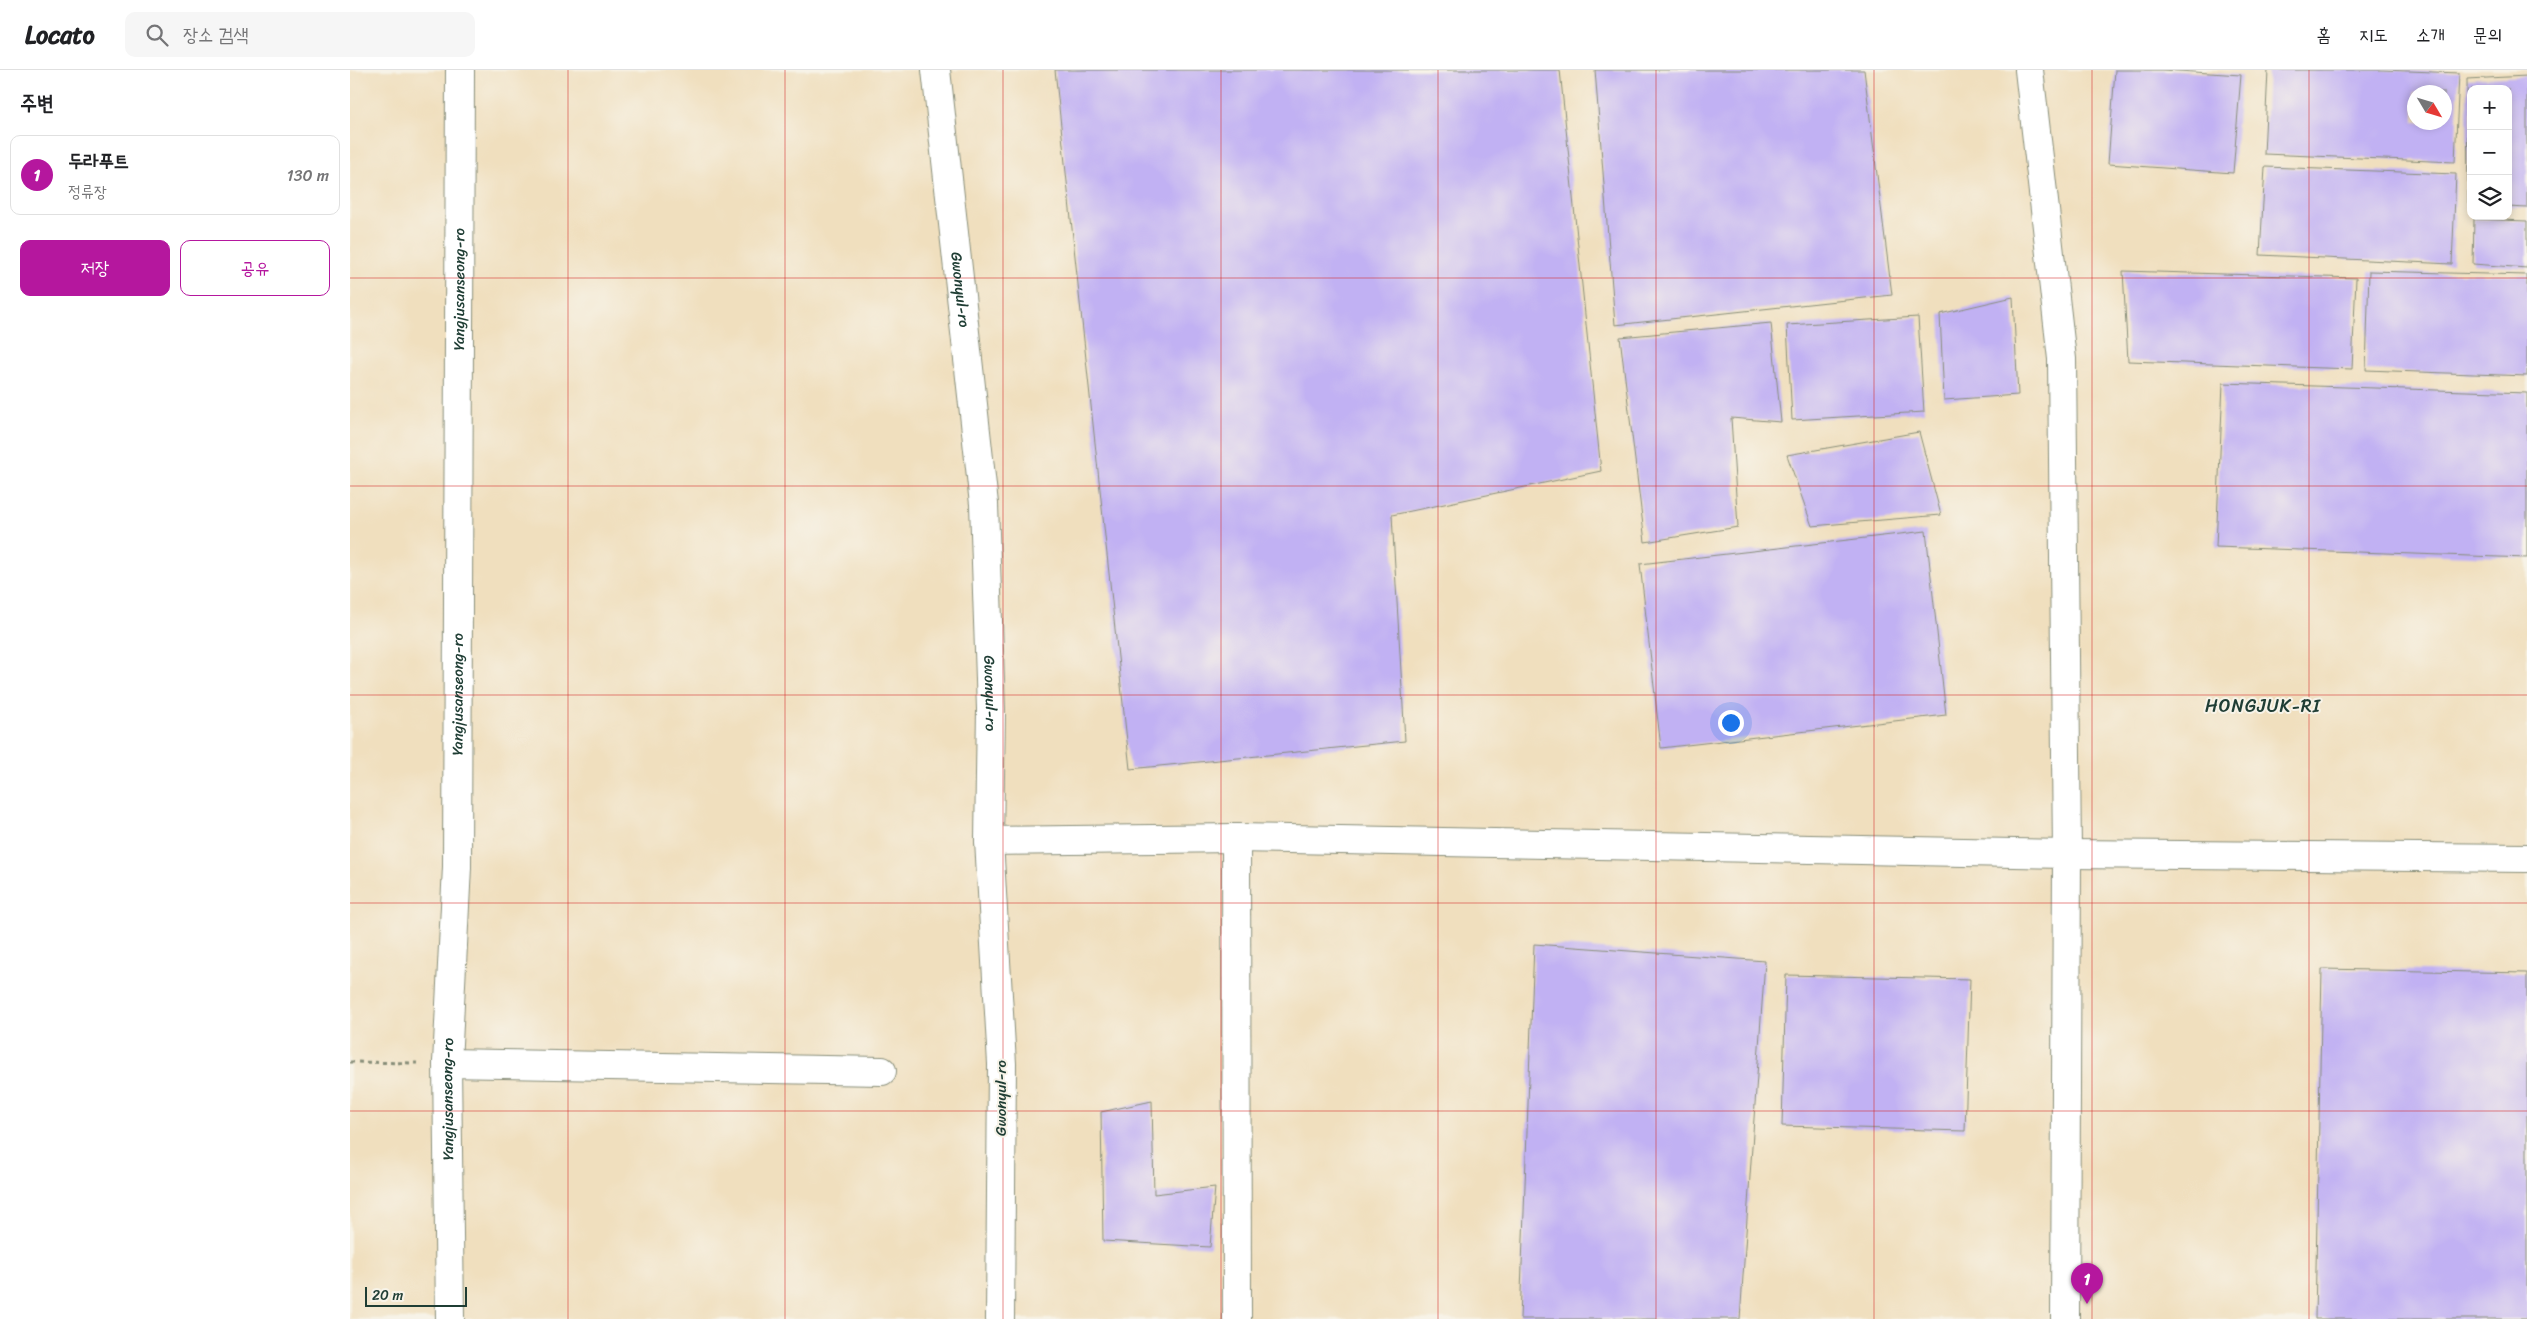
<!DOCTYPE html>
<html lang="ko">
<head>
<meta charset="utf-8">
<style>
	:root { --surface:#fff; --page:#f6f6f6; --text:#202124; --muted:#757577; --line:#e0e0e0; --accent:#b5179e }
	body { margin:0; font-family:Sriracha,"Poor Story",sans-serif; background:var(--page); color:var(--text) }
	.controls { position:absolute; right:15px; top:15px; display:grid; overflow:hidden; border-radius:10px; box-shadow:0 2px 8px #0003 }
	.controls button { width:45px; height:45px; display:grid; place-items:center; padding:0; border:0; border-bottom:1px solid var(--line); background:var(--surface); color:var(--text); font:25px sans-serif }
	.compass { position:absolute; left:2057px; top:15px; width:45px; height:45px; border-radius:50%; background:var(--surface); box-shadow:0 2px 8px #0003; rotate:128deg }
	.scale { position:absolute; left:15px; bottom:12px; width:102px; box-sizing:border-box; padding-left:5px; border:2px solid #1f3d34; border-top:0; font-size:14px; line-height:18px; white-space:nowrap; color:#1f3d34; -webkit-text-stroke:4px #f7f3e8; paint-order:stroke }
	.you { position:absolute; left:1380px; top:652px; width:18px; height:18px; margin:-12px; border:4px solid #fff; border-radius:50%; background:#1a73e8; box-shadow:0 0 0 8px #1a73e833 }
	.badge { display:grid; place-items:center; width:32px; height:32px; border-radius:50%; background:var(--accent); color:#fff; font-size:16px; font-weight:700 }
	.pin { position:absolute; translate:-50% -41px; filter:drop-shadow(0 1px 2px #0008) }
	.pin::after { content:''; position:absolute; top:26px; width:18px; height:15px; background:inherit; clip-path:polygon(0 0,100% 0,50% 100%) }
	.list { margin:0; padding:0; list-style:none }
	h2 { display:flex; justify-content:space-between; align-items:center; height:65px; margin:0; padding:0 20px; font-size:21px }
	h2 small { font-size:16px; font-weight:400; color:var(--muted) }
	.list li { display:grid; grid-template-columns:32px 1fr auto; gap:15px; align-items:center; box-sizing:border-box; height:80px; margin:0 10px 10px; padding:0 10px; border:1px solid var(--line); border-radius:10px }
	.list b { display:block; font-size:19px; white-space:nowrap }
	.list p { margin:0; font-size:16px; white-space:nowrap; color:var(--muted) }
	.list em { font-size:16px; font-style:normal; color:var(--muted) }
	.actions { display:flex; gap:10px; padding:15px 20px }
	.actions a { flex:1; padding:11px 0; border:1px solid var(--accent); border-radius:10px; text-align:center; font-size:18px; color:var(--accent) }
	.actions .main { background:var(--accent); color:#fff }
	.icon { flex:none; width:28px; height:28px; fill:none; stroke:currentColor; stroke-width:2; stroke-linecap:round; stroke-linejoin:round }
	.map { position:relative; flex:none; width:2177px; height:1249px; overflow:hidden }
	header { display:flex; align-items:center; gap:30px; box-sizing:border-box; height:70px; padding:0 25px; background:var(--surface); border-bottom:1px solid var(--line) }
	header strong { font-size:24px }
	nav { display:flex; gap:28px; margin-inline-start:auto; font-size:18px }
	.search { width:350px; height:45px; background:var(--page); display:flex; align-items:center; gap:12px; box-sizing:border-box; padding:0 18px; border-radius:10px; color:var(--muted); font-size:19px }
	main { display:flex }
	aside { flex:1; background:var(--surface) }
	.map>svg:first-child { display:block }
	.building { fill:#c1b1f3; fill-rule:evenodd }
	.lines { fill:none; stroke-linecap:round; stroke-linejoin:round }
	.minor-casing { stroke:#888e79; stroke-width:30 }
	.major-casing { stroke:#888e79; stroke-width:30 }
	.path { stroke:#888e79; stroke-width:3; stroke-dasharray:4 4; stroke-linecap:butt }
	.minor { stroke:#fff; stroke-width:28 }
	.major { stroke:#fff; stroke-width:28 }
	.grid { fill:none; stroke:#d62828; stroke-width:1; stroke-opacity:0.55 }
	.labels { text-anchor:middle; stroke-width:4; stroke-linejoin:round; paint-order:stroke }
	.street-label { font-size:15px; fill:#1f3d34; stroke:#f7f3e8 }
	.quarter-label { font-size:18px; letter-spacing:1px; fill:#1f3d34; stroke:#f7f3e8 }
</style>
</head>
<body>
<header>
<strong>Locato</strong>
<div class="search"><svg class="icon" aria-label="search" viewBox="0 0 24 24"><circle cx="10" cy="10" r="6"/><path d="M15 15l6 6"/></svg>장소 검색</div>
<nav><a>홈</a><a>지도</a><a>소개</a><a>문의</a></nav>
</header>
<main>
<aside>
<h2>주변<small></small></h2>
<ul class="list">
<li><span class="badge">1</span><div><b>두라푸트</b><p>정류장</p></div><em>130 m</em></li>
</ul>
<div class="actions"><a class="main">저장</a><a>공유</a></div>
</aside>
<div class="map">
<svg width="2177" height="1249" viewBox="0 0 2177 1249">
	<rect width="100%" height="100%" fill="#f7f3e8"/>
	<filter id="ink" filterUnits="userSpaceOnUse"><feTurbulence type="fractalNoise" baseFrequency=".02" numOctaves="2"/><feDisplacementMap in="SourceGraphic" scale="10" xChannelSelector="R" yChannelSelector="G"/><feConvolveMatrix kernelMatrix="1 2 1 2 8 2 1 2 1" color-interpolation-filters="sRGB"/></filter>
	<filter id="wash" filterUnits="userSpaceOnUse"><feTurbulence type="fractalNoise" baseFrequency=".0096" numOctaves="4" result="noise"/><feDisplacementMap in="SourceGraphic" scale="20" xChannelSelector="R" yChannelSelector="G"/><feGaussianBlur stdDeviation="1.12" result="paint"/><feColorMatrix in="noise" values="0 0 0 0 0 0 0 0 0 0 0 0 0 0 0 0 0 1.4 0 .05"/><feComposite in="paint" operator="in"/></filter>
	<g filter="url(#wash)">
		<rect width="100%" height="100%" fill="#f0dfbe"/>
		<g id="blocks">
			<path class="building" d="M705 0H1210L1251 401 1042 445 1055 671 780 699Z
				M1245 0H1514L1542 225 1265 255Z
				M1765 0H1812L1891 5 1883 103 1758 94Z
				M1918 0H2033L2109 3 2105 92 1914 84ZM2064 22H2094V52H2064Z
				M2177 6V138L2158 137V19H2121V133H2118L2117 9Z
				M1915 97 2106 104 2102 194 1910 185Z
				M2124 149 2177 151V198L2123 194Z
				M1773 201 2006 208 2002 299 1778 291Z
				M2019 201 2177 205V306L2016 300Z
				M1663 227 1668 325 1594 330 1590 244Z
				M1568 247 1574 342 1442 350 1437 255Z
				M1421 253 1431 352 1381 348 1388 457 1295 472 1270 267Z
				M1873 313 2177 323V488L1866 477Z
				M1569 362 1591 445 1462 456 1437 385Z
				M1576 461 1596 645 1311 678 1290 494Z
				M1184 874 1415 891 1390 1249H1170Z
				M1972 899 2177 903V1249H1965Z
				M1436 905 1620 909 1615 1061 1432 1056Z
				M802 1031 804 1124 865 1117 860 1177 753 1171 751 1042Z"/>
		</g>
	</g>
	<g filter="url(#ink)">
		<use href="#blocks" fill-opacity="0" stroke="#888e79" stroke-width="1"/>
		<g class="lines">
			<g class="minor-casing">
				<g id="minor">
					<path d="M1679 0 1712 289 1717 784 1715 1249"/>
					<path d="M886 768 887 1249"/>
					<path d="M639 771 886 768 1717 784 2177 788"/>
					<path d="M97 993 532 1001"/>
					<path id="s1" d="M100 1249 97 993 107 797 110 0"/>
				</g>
			</g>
			<g class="major-casing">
				<g id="major">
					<path id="s2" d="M586 0 634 434 641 639 639 771 652 994 650 1249"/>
				</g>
			</g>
			<path class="path" d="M0 992 67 993"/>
			<use href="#minor" class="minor"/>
			<use href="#major" class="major"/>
		</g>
	</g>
	<path class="grid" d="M218 0V1249M435 0V1249M653 0V1249M871 0V1249M1088 0V1249M1306 0V1249M1524 0V1249M1742 0V1249M1959 0V1249M0 208H2177M0 416H2177M0 625H2177M0 833H2177M0 1041H2177"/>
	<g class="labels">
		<g class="street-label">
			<text dy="5" stroke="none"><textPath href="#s1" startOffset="1030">Yangjusanseong-ro</textPath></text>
			<text dy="5" stroke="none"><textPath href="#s2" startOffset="221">Gwonyul-ro</textPath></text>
			<text dy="5" stroke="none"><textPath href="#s2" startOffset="626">Gwonyul-ro</textPath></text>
			<text dy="5" stroke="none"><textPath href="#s1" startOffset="625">Yangjusanseong-ro</textPath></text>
			<text transform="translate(651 1028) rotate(-90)" y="5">Gwonyul-ro</text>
			<text dy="5" stroke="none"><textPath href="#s1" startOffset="220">Yangjusanseong-ro</textPath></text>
		</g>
		<g class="quarter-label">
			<text x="1913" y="642">HONGJUK-RI</text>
		</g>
	</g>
</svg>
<div class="controls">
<button>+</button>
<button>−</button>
<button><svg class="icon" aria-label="layers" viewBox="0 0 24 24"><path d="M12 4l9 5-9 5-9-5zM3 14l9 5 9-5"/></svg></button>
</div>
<svg class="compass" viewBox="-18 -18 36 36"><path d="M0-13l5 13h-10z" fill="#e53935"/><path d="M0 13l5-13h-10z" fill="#757577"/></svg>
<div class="scale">20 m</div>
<div class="you"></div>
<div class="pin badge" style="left:1737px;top:1234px">1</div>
</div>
</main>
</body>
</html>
